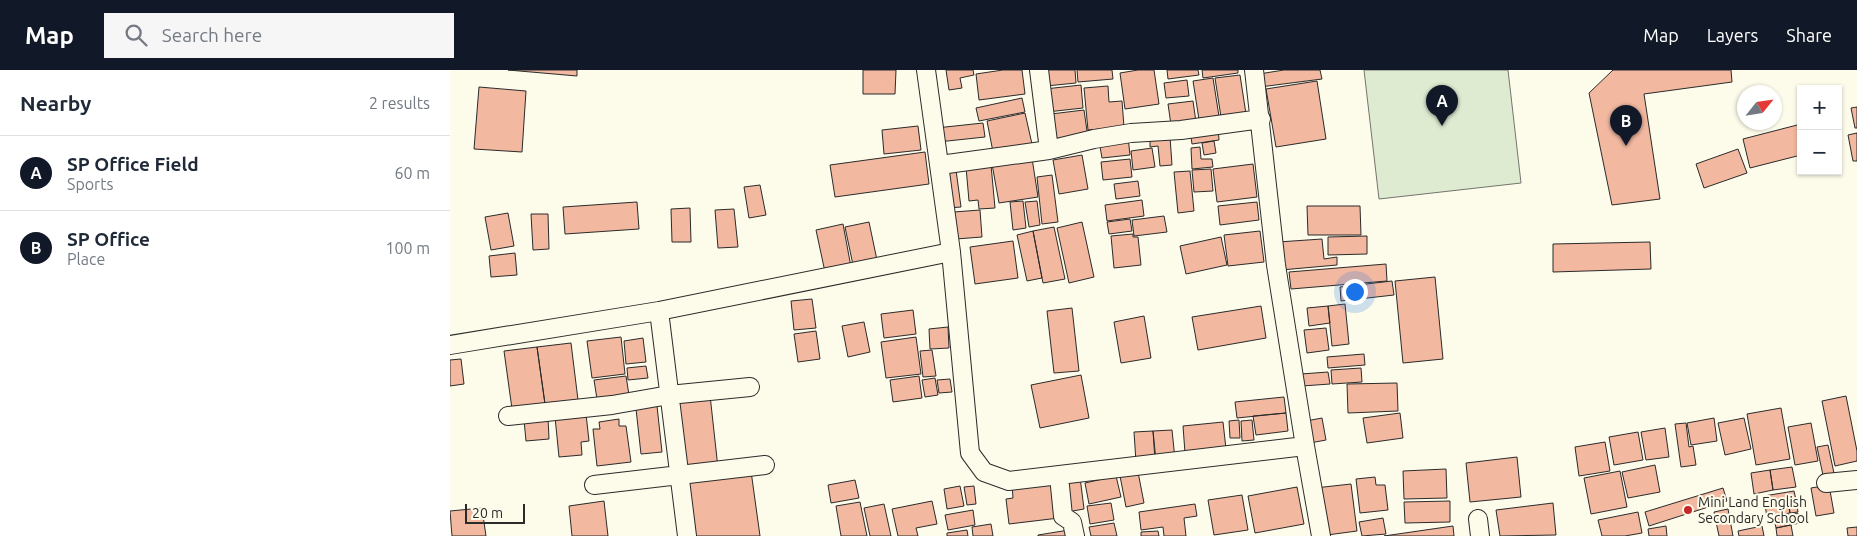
<!DOCTYPE html>
<html lang="en">
<head>
<meta charset="utf-8">
<style>
	:root { --surface:#fff; --page:#f6f6f7; --text:#1f2937; --muted:#747a83; --line:#e0e1e3; --accent:#111827 }
	body { margin:0; font-family:Ubuntu,sans-serif; background:var(--page); color:var(--text) }
	.controls { position:absolute; right:15px; top:15px; display:grid; overflow:hidden; border-radius:0px; box-shadow:0 1px 4px #0004 }
	.controls button { width:45px; height:45px; display:grid; place-items:center; padding:0; border:0; border-bottom:1px solid var(--line); background:var(--surface); color:var(--text); font:25px sans-serif }
	.compass { position:absolute; left:1287px; top:15px; width:45px; height:45px; border-radius:50%; background:var(--surface); box-shadow:0 1px 4px #0004; rotate:60deg }
	.scale { position:absolute; left:15px; bottom:12px; width:60px; box-sizing:border-box; padding-left:5px; border:2px solid #2b2b2b; border-top:0; font-size:14px; line-height:18px; white-space:nowrap; color:#2b2b2b; -webkit-text-stroke:4px #fdfbea; paint-order:stroke }
	.you { position:absolute; left:904px; top:221px; width:18px; height:18px; margin:-12px; border:4px solid #fff; border-radius:50%; background:#1a73e8; box-shadow:0 0 0 8px #1a73e833 }
	.badge { display:grid; place-items:center; width:32px; height:32px; border-radius:50%; background:var(--accent); color:#fff; font-size:16px; font-weight:700 }
	.pin { position:absolute; translate:-50% -41px; filter:drop-shadow(0 1px 2px #0008) }
	.pin::after { content:''; position:absolute; top:26px; width:18px; height:15px; background:inherit; clip-path:polygon(0 0,100% 0,50% 100%) }
	.list { margin:0; padding:0; list-style:none }
	h2 { display:flex; justify-content:space-between; align-items:center; height:65px; margin:0; padding:0 20px; font-size:21px }
	h2 small { font-size:16px; font-weight:400; color:var(--muted) }
	.list li { display:grid; grid-template-columns:32px 1fr auto; gap:15px; align-items:center; box-sizing:border-box; height:75px; padding:0 20px; border-top:1px solid var(--line) }
	.list b { display:block; font-size:19px; white-space:nowrap }
	.list p { margin:0; font-size:16px; white-space:nowrap; color:var(--muted) }
	.list em { font-size:16px; font-style:normal; color:var(--muted) }
	.icon { flex:none; width:28px; height:28px; fill:none; stroke:currentColor; stroke-width:2; stroke-linecap:round; stroke-linejoin:round }
	.map { position:relative; flex:none; width:1407px; height:466px; overflow:hidden }
	header { display:flex; align-items:center; gap:30px; box-sizing:border-box; height:70px; padding:0 25px; background:var(--accent); color:#fff }
	header strong { font-size:24px }
	nav { display:flex; gap:28px; margin-inline-start:auto; font-size:18px }
	.search { width:350px; height:45px; background:var(--page); display:flex; align-items:center; gap:12px; box-sizing:border-box; padding:0 18px; border-radius:0px; color:var(--muted); font-size:19px }
	main { display:flex }
	aside { flex:1; background:var(--surface) }
	.map>svg:first-child { display:block }
	.green { fill:#deebd1; stroke:#74746e }
	.building { fill:#f2b8a0; stroke:#2b2b2b }
	.lines { fill:none; stroke-linecap:round; stroke-linejoin:round }
	.street-casing { stroke:#2b2b2b; stroke-width:20 }
	.street { stroke:#fdfbea; stroke-width:18 }
	.poi-dot { fill:#c62828; stroke:#fdfbea; stroke-width:2 }
	.labels { text-anchor:middle; stroke-width:4; stroke-linejoin:round; paint-order:stroke }
	.poi-label { font-size:14px; fill:#2b2b2b; stroke:#fdfbea; text-anchor:start }
</style>
</head>
<body>
<header>
<strong>Map</strong>
<div class="search"><svg class="icon" aria-label="search" viewBox="0 0 24 24"><circle cx="10" cy="10" r="6"/><path d="M15 15l6 6"/></svg>Search here</div>
<nav><a>Map</a><a>Layers</a><a>Share</a></nav>
</header>
<main>
<aside>
<h2>Nearby<small>2 results</small></h2>
<ul class="list">
<li><span class="badge">A</span><div><b>SP Office Field</b><p>Sports</p></div><em>60 m</em></li>
<li><span class="badge">B</span><div><b>SP Office</b><p>Place</p></div><em>100 m</em></li>
</ul>
</aside>
<div class="map">
<svg width="1407" height="466" viewBox="0 0 1407 466">
	<rect width="100%" height="100%" fill="#fdfbea"/>
	<path class="green" d="M914 0H1058L1071 113 929 129Z"/>
	<path class="building" d="M58 0H127V6Z
		M413 0H446L445 24H413Z
		M496 0H523L524 5 510 8 512 18 499 20Z
		M553 0H572L575 24 529 30 526 4Z
		M594 0H625L626 13 596 16Z
		M627 0H662L663 9 628 12Z
		M688 0H704L709 34 675 39 670 3Z
		M717 0H748L749 5 718 9Z
		M752 0H788V3L753 8Z
		M834 0H870L872 9 810 17 809 4Z
		M1163 0H1281L1282 12 1194 24 1210 129 1162 135 1139 23Z
		M790 5 796 44 771 47 765 8Z
		M763 8 770 53 750 56 743 11Z
		M737 10 739 26 716 28 714 13Z
		M867 11 876 69 826 77 816 19Z
		M631 15 633 38 597 42 595 19Z
		M658 16 659 32 672 31 674 57 638 60 634 18Z
		M29 17 76 21 72 82 24 79Z
		M572 28 575 42 529 51 526 38Z
		M743 31 746 52 721 55 718 34Z
		M1407 37V58H1405L1401 38Z
		M634 40 638 68 605 73 601 44Z
		M575 43 582 74 543 82 537 51Z
		M533 53 535 67 488 72 486 58Z
		M1351 54V85L1300 98 1293 69Z
		M468 56 471 80 434 84 432 60Z
		M768 57 769 70 742 74 740 60Z
		M1407 63V91H1403L1398 65Z
		M678 67 680 85 652 88 649 71Z
		M720 67 722 95 710 96 708 76 700 77V69Z
		M764 71 766 83 754 85 752 73Z
		M750 77 751 89H762L763 97 742 99 741 78Z
		M702 78 705 97 683 100 681 81Z
		M1288 79 1297 103 1254 118 1246 94Z
		M475 82 479 114 385 127 380 95Z
		M632 85 638 119 609 124 603 90Z
		M582 88 588 127 549 133 542 94Z
		M680 89 682 107 653 110 651 92Z
		M803 94 807 127 767 132 763 99Z
		M541 95 545 138 529 139 528 130 519 131 516 97Z
		M761 99 763 121 744 122 742 100Z
		M506 100 511 137 498 138 493 102Z
		M740 101 744 141 728 143 724 102Z
		M602 105 608 152 592 154 587 107Z
		M688 111 690 126 666 129 664 114Z
		M310 115 316 145 299 148 294 117Z
		M692 130 694 146 657 151 655 135Z
		M573 131 576 158 563 160 560 132Z
		M587 131 590 155 579 157 575 132Z
		M187 132 189 159 115 164 113 137Z
		M807 132 809 150 770 155 768 136Z
		M857 136H910L911 165H858Z
		M240 138 241 172H222L221 139Z
		M284 139 288 177 268 178 265 140Z
		M530 140 532 167 506 169 504 142Z
		M58 143 64 176 41 180 35 147Z
		M81 144H98L99 179 83 180Z
		M714 146 717 162 684 166 682 150Z
		M680 149 682 161 659 164 657 152Z
		M419 152 427 190 403 195 395 157Z
		M632 152 644 207 619 213 607 158Z
		M393 154 401 197 375 202 366 160Z
		M604 157 615 209 593 213 583 161Z
		M583 161 592 208 577 211 567 165Z
		M810 161 814 192 778 196 774 165Z
		M683 164V167H688L691 195 664 198 661 166Z
		M917 166V184L878 185V167Z
		M771 167 777 195 736 204 730 176Z
		M872 169 874 189 887 187V195L831 200 828 172Z
		M563 171 568 208 525 214 520 177Z
		M1200 172 1201 199 1103 202V174Z
		M65 183 67 205 41 207 39 186Z
		M936 194 937 211 841 219 839 202Z
		M985 207 993 289 953 293 945 211Z
		M942 211 944 225 891 231 890 217Z
		M362 229 366 258 344 260 341 231Z
		M895 234 899 274 882 276 878 236Z
		M811 236 816 268 748 280 742 247Z
		M878 236 880 253 859 256 857 238Z
		M622 238 629 301 604 303 597 241Z
		M463 240 466 264 434 268 431 244Z
		M694 246 701 288 671 293 664 252Z
		M414 252 420 282 398 287 392 256Z
		M498 257 499 278 480 279 479 259Z
		M876 258 879 280 857 283 854 260Z
		M366 261 370 289 348 292 344 264Z
		M171 267 175 304 142 308 137 271Z
		M466 267 471 304 436 308 431 272Z
		M193 268 196 292 176 294 174 271Z
		M121 273 128 330 95 334 87 277Z
		M87 277 95 334 62 339 54 281Z
		M482 280 486 306 473 307 470 281Z
		M914 284 915 295 878 298 877 287Z
		M11 289 14 314 0 316V290Z
		M196 296 198 308 178 310 177 298Z
		M911 298 912 312 882 314 881 300Z
		M878 302 880 314 852 316 851 304Z
		M631 305 639 348 590 358 581 315Z
		M176 306 179 325 147 329 144 310Z
		M469 306 472 328 443 332 440 310Z
		M485 308 488 325 475 327 472 310Z
		M500 309 502 322 489 323 487 310Z
		M947 313 948 341 898 343 897 314Z
		M260 325 268 398 235 402 227 329Z
		M1396 326 1407 381V391L1385 396 1372 331Z
		M834 327 836 343 787 348 785 332Z
		M207 336 212 382 191 384 186 339Z
		M1331 338 1340 389 1306 395 1297 344Z
		M836 343 838 361 806 365 803 346Z
		M950 343 953 368 917 373 913 348Z
		M136 344 139 371 131 372 132 385 109 387 105 347Z
		M98 348 99 369 76 371 74 350Z
		M872 348 876 370 860 373 856 351Z
		M1264 348 1267 371 1241 375 1237 353Z
		M1294 348 1301 379 1275 385 1268 353Z
		M169 349V356H176L181 392 147 396 143 359H150L149 352Z
		M789 350 790 368H780L779 351Z
		M802 350 804 370 792 371 791 351Z
		M773 352 776 379 735 383 733 356Z
		M1236 353 1239 377 1243 376 1246 395 1231 397 1225 354Z
		M1361 353 1368 391 1345 395 1338 357Z
		M1215 358 1219 387 1196 390 1191 362Z
		M722 360 725 389 706 391 703 361Z
		M703 361 705 390 686 392 684 362Z
		M1188 362 1193 390 1164 395 1159 367Z
		M1155 372 1160 401 1129 406 1125 377Z
		M1378 375 1385 408 1374 410 1367 377Z
		M1067 387 1071 427 1020 432 1016 393Z
		M1205 395 1210 422 1178 428 1172 402Z
		M1342 397 1346 417 1323 420 1320 400Z
		M996 399 997 428 954 429 953 401Z
		M1320 400 1323 420 1304 424 1301 403Z
		M301 401 310 466H244L236 410Z
		M1170 401 1177 437 1141 444 1134 408Z
		M688 402 694 433 676 437 670 406Z
		M666 406 671 427 639 434 635 413Z
		M630 407 634 439 617 442 613 410Z
		M925 407 926 415H935L938 440 910 443 906 409Z
		M405 410 409 428 381 433 378 415Z
		M605 410 609 448 559 454 556 429 563 428 562 415Z
		M901 414 907 461 877 465 865 418Z
		M1379 415 1384 443 1366 446 1361 418Z
		M510 416 514 436 497 439 494 419Z
		M524 416 526 434 517 435 514 417Z
		M847 417 854 454 805 463 798 426Z
		M1273 418 1277 431 1199 456 1195 442Z
		M1344 421 1346 430 1315 435 1314 426Z
		M792 425 798 460 764 465 758 430Z
		M1346 430 1348 442 1340 443 1338 431Z
		M154 431 158 466H122L119 436Z
		M482 431 487 454 466 458 468 466H448L442 439Z
		M1000 431V452L955 453 954 432Z
		M1338 431 1340 443 1317 447 1315 435Z
		M410 432 417 466H391L386 436Z
		M661 433 664 450 640 454 637 436Z
		M1103 433 1106 465 1050 466 1046 440Z
		M434 434 441 466H420L414 438Z
		M745 434 747 446 734 448 736 466H714L713 457 691 460 689 442Z
		M32 438 36 466H2L0 441Z
		M1278 439 1283 466H1269L1264 442Z
		M523 440 525 455 498 460 495 445Z
		M1188 442 1192 463 1175 466H1152L1148 450Z
		M1348 443 1350 453 1326 458 1324 448Z
		M933 448 936 464 912 466 909 452Z
		M664 453 667 466H641L639 457Z
		M541 454 543 466H523L522 457Z
		M1341 455 1343 466H1327L1326 458Z
		M1003 456 1004 466H934Z
		M1216 456 1217 466H1199L1198 459Z
		M1312 456 1314 466H1289L1288 461Z
		M1407 457V466H1398L1397 458Z
		M517 460 518 466H497V463Z
		M619 460 621 466H588V465Z
		M708 461 709 466H691V462Z"/>
	<g class="lines">
		<g class="street-casing">
			<path id="street" d="M476 0 501 182 520 383 534 402 559 411 855 376
				M589 0 599 80
				M804 0 826 195 855 376 871 466
				M490 95 599 80 644 69 681 63 731 60 811 49
				M209 241 237 466
				M0 275 209 241 501 182
				M58 346 162 335 219 325 300 317
				M609 406 613 446 622 452 625 466
				M1376 413 1407 410
				M144 415 315 395
				M1028 449 1030 466"/>
		</g>
		<use href="#street" class="street"/>
	</g>
	<circle class="poi-dot" cx="1238" cy="440" r="5"/>
	<g class="labels">
		<g class="poi-label">
			<text x="1248" y="437">Mini Land English<tspan x="1248" dy="16">Secondary School</tspan></text>
		</g>
	</g>
</svg>
<div class="controls">
<button>+</button>
<button>−</button>
</div>
<svg class="compass" viewBox="-18 -18 36 36"><path d="M0-13l5 13h-10z" fill="#e53935"/><path d="M0 13l5-13h-10z" fill="#747a83"/></svg>
<div class="scale">20 m</div>
<div class="you"></div>
<div class="pin badge" style="left:992px;top:56px">A</div>
<div class="pin badge" style="left:1176px;top:76px">B</div>
</div>
</main>
</body>
</html>
